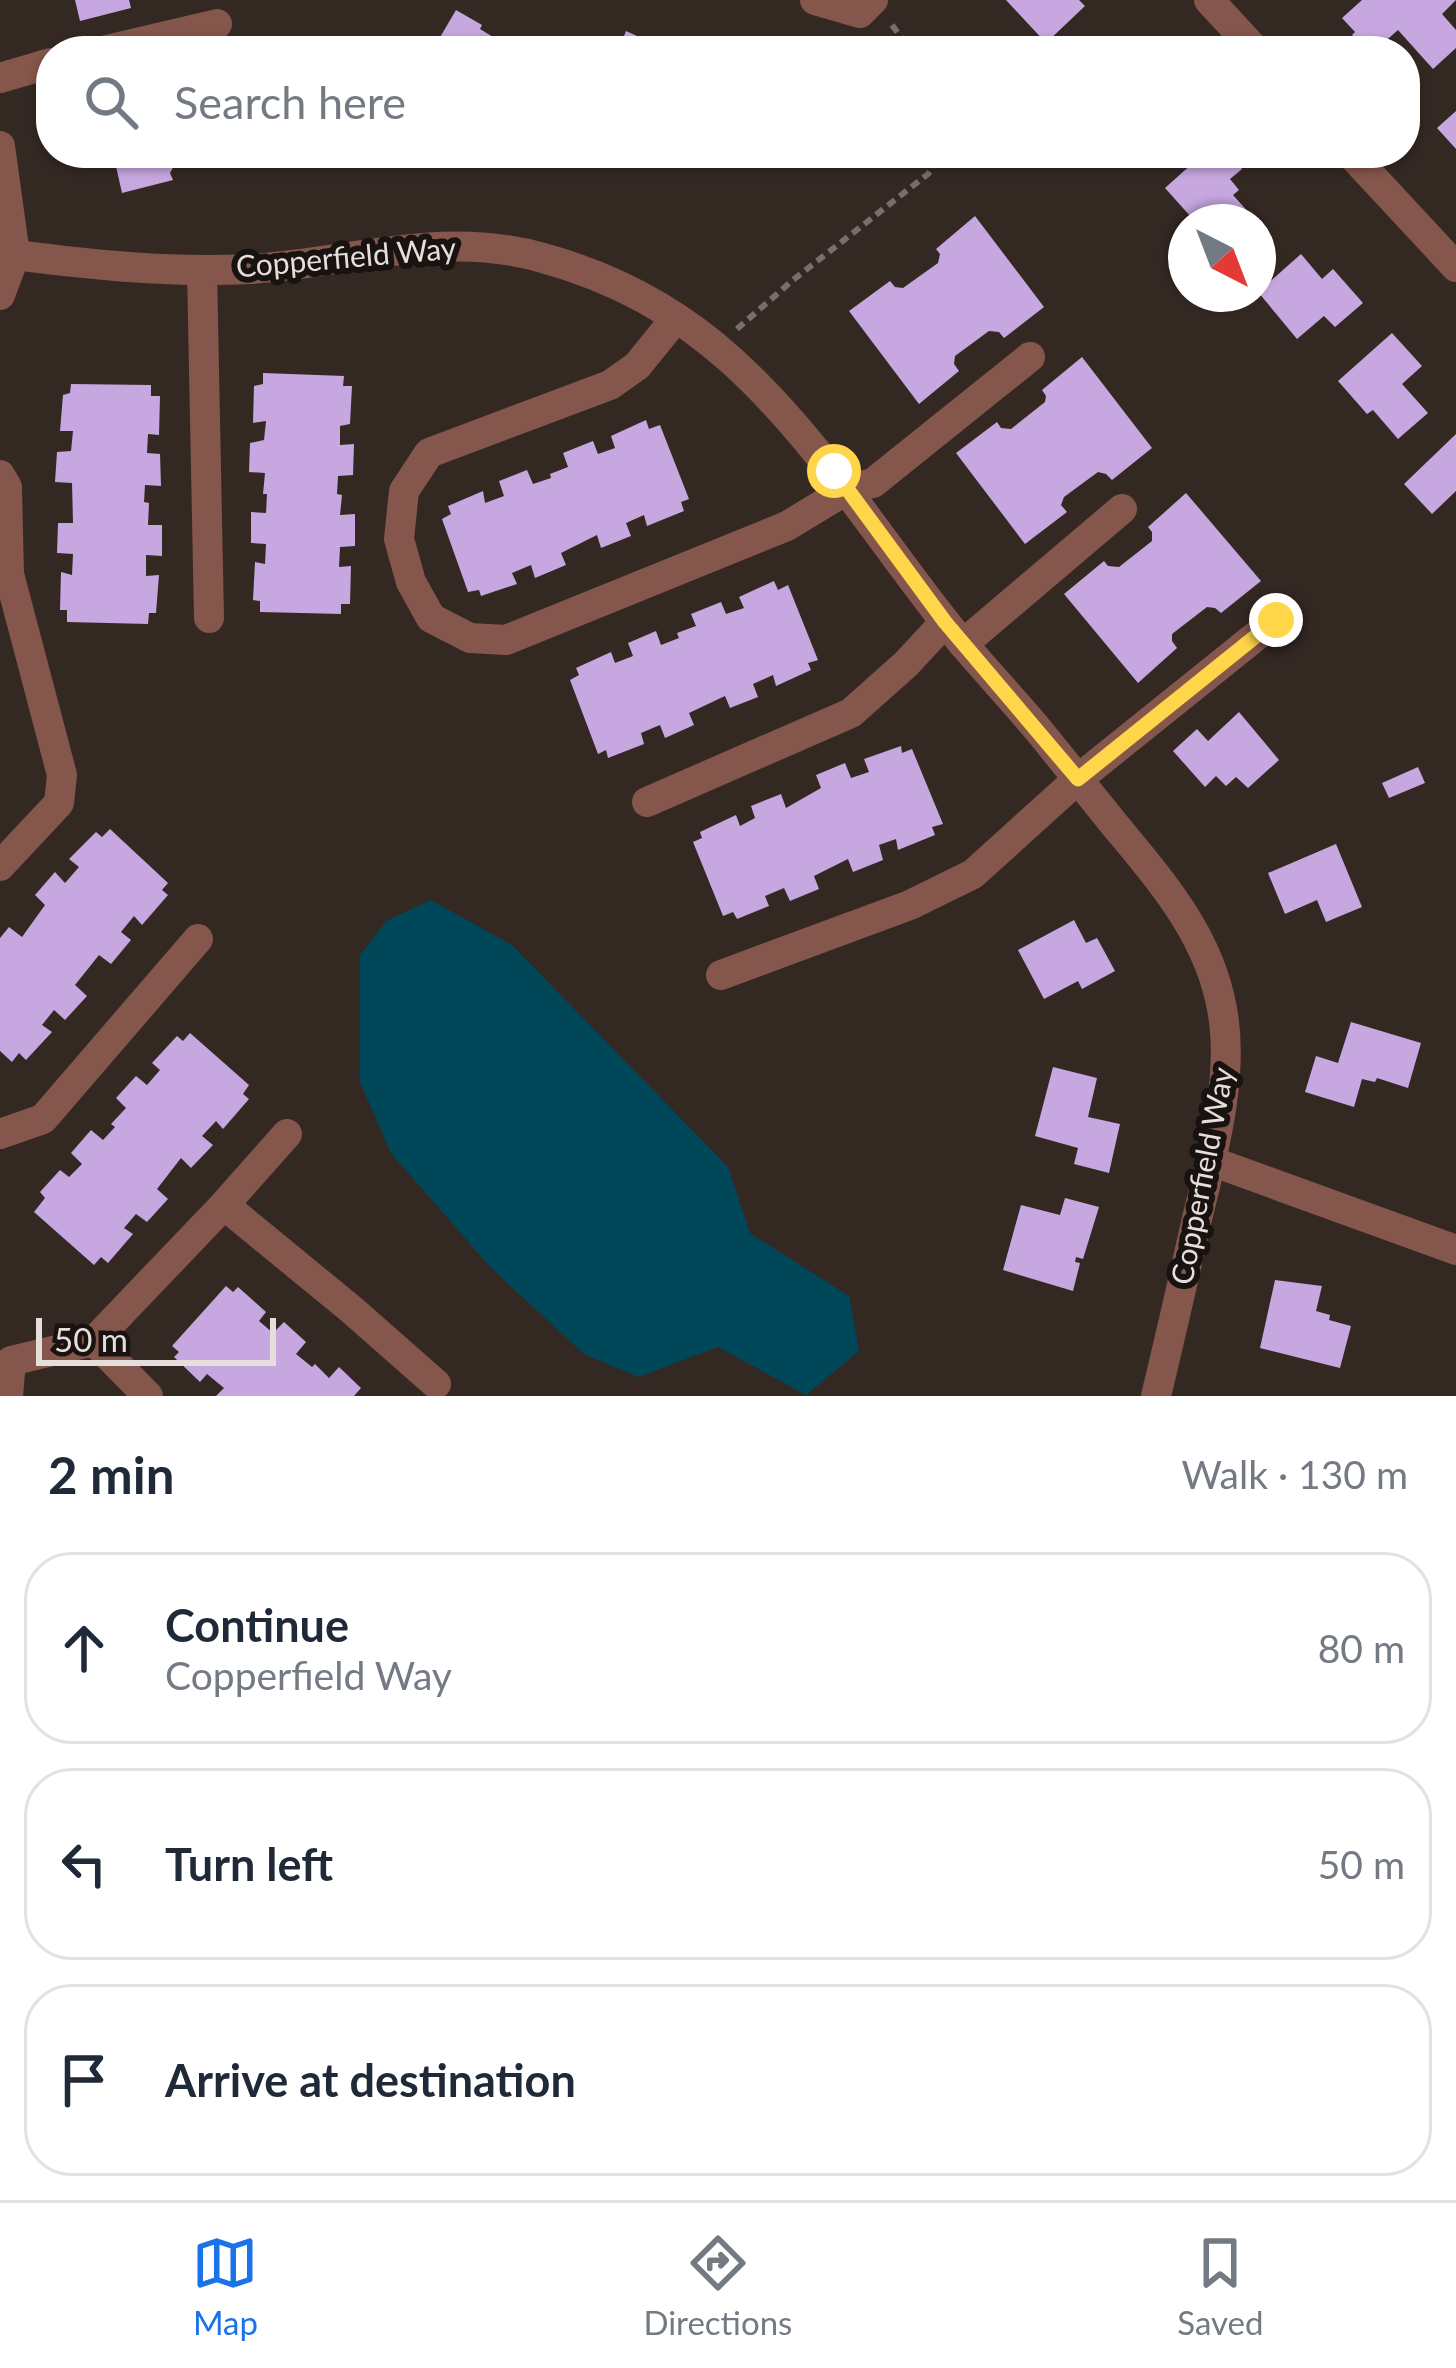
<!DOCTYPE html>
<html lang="en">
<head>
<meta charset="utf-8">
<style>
	:root { --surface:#fff; --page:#f6f6f7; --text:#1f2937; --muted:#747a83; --line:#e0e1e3; --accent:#1a73e8 }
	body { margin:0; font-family:Lato,sans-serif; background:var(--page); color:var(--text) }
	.compass { position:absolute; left:1168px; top:204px; width:108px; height:108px; border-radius:50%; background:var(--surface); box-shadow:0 3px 9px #0004; rotate:138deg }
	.scale { position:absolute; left:36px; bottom:30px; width:240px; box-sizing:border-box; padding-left:12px; border:6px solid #e6dedb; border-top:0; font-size:33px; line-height:42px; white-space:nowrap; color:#e6dedb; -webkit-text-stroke:9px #181210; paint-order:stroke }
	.stop { position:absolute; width:36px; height:36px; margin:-27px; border:9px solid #ffd54a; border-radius:50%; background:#fff }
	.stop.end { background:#ffd54a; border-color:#fff; box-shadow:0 3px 12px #0008 }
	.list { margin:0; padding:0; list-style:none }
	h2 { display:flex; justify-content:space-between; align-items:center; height:156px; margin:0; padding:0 48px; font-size:51px }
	h2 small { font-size:39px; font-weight:400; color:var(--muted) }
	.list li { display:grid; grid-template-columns:78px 1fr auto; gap:36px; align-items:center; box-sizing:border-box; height:192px; margin:0 24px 24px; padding:0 24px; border:3px solid var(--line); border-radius:48px }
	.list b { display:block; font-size:45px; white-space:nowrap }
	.list p { margin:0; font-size:39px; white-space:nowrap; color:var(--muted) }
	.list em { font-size:39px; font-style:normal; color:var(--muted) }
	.icon { flex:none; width:66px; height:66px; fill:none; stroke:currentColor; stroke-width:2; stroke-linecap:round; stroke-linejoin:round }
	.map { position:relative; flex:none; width:1456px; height:1396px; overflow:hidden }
	.search { position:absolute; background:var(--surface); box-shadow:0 3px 9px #0004; left:36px; right:36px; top:36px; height:132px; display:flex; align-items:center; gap:30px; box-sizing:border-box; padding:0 42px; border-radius:48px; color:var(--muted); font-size:45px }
	.sheet { height:804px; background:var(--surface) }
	nav { display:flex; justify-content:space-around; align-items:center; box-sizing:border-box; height:168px; border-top:3px solid var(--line); background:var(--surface); font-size:33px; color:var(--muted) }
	nav a { display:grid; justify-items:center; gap:6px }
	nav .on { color:var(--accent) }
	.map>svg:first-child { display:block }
	.water { fill:#004759 }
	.building { fill:#c6a7e0 }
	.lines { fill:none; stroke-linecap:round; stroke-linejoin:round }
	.path { stroke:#786e6a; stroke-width:6; stroke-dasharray:9 6; stroke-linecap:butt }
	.minor { stroke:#85564b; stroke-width:30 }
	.route { stroke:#ffd54a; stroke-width:15 }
	.labels { text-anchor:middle; stroke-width:12; stroke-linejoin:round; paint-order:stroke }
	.street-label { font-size:30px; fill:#e6dedb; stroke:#181210 }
</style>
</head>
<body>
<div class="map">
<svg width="1456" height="1396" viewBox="0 0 1456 1396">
	<rect width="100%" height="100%" fill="#342823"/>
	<path class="water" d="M431 900 512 945 728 1167 750 1233 849 1296 859 1351 806 1395 718 1347 638 1377 584 1354 491 1268 391 1153 360 1082V955L386 921Z"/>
	<path class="building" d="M75 0H129L131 8 80 21Z
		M1006 0H1079L1085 6 1046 43Z
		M1362 0H1456L1442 14 1456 30V48L1433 69 1398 30 1374 51H1366L1352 35 1355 32 1342 18Z
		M456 10 482 25 480 29 498 40 492 51H432Z
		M626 31 657 45 668 51H618Z
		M1456 111V149L1437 128Z
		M113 153H214V155L175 164 170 173 173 180 122 193Z
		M216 153H283V155L225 168 224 159Z
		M1204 153H1229L1242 169 1230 179 1239 190 1233 195 1251 215 1242 222H1209L1198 211 1191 217 1165 188Z
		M975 216 1044 307 1004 338 999 332 989 331 955 356 954 364 959 371 919 404 849 311 890 281 895 287 903 288 938 263 940 254 936 249Z
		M1301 254 1322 279 1333 269 1363 303 1335 327 1324 316 1297 339 1258 292Z
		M1392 333 1422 366 1402 384 1428 413 1398 439 1373 410 1367 414 1338 381Z
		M1082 357 1152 448 1112 480 1106 474 1098 472 1064 497 1061 505 1067 512 1025 544 956 453 997 422 1001 428 1011 429 1045 402 1046 396 1042 390Z
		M263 373 344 376 343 386H352L350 424 340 426V445L354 444 353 475 338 476 337 494 342 495 340 515 355 514V546L340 547 339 567 351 566 350 604H341V614L260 612V601L253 600 255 562 265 564 266 544 251 543V512L266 513 267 494H263L265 473 249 472 250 443 264 440 266 421 253 423 254 386 263 384Z
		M71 384 151 385V396H160L159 435 148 434 147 453 160 454 161 486 145 485 144 502 149 503 148 525H162V556L146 555V576L159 575 156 613H149L148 624 67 622V610H60L61 572 72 575 73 554 57 553 58 523H73L72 483 55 482 57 452 71 451 73 431H60L63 395 70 393Z
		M646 420 649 429 660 425 689 499 681 502 684 511 647 526 644 515 626 523 631 536 601 548 597 535 561 553 566 565 535 578 531 565 512 573 517 584 481 596 479 590 468 592 442 519 451 514 448 506 483 491 485 503 504 496 499 481 527 470 533 484 551 478 550 474 568 467 563 453 593 441 598 454 615 448 611 436Z
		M1456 434V491L1432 514 1404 484Z
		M1186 493 1261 581 1221 613 1215 608 1207 607 1172 634V641L1177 648 1138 683 1064 594 1104 561 1108 566 1119 567 1152 541V532L1148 527Z
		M774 581 778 590 788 585 818 660 808 663 811 670 776 686 773 675 753 684 758 697 730 708 725 696 689 713 694 725 665 738 660 725 641 733 644 744 608 758 606 750 598 754 570 680 579 675 576 668 611 652 615 663 633 656 628 643 656 631 661 645 679 638 677 633 696 626 691 614 721 602 726 614 744 608 739 597Z
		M1239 712 1279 760 1248 788 1236 777 1226 786 1216 776 1205 787 1173 751 1197 729 1208 741Z
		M901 746 902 753 912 749 943 824 932 827 935 835 898 850 896 839 879 845 883 860 853 872 848 859 814 876 819 889 790 901 784 888 765 896 769 906 737 919 733 912 723 916 693 842 702 838 700 832 736 815 740 826 755 818 751 806 781 794 786 808 821 788 816 775 845 763 851 778 869 772 864 759Z
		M1418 767 1425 783 1389 798 1382 783Z
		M110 829 168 883 162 890 168 895 142 925 134 916 121 932 131 940 111 964 99 955 75 985 87 996 65 1020 54 1010 42 1025 52 1032 26 1060 19 1053 12 1062 0 1051V938L9 927 22 937 45 905 35 895 55 872 65 883 79 867 69 859 96 832 102 837Z
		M1336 844 1362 907 1326 922 1317 900 1285 914 1268 873Z
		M1074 920 1086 943 1097 938 1115 971 1082 989 1078 981 1044 999 1018 950Z
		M1351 1022 1421 1043 1408 1088 1377 1078 1375 1082 1362 1079 1354 1107 1305 1092 1316 1056 1338 1063Z
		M190 1033 249 1085 243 1094 249 1099 223 1129 216 1121 202 1136 213 1145 191 1168 181 1158 157 1189 168 1199 147 1222 136 1214 124 1228 133 1234 108 1263 101 1257 94 1265 34 1212 45 1198 40 1192 60 1170 69 1177 82 1164 71 1153 91 1130 103 1140 115 1127 111 1124 126 1108 116 1098 136 1076 147 1085 160 1070 152 1063 177 1036 183 1041Z
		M1053 1067 1097 1078 1088 1117 1120 1124 1109 1173 1074 1164 1078 1148 1035 1136Z
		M1065 1198 1099 1207 1083 1259 1076 1257 1075 1262 1080 1263 1073 1291 1003 1270 1021 1205 1060 1215Z
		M1275 1280 1322 1286 1316 1311 1330 1315 1329 1320 1351 1326 1340 1368 1260 1348Z
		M226 1286 233 1292 238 1287 266 1312 259 1321 273 1333 284 1322 306 1342 296 1354 312 1367 315 1364 329 1378 339 1367 361 1388 354 1396H216L224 1388 207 1374 200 1382 174 1357 179 1352 172 1346Z"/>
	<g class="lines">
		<path class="path" d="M892 25 911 51
			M737 329 793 280 928 174 942 153"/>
		<path class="minor" d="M815 0 860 13 873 0
			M1209 0 1256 51
			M102 51 217 24
			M0 78 51 63
			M0 146 15 255 0 295
			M1350 153 1456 267
			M15 255C94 265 170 273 250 269 350 263 443 229 543 258 613 277 678 312 732 361 818 439 878 538 950 628 979 664 1011 697 1040 732 1065 763 1090 794 1114 824 1161 881 1209 935 1222 1009 1235 1076 1212 1157 1196 1223 1183 1281 1170 1338 1156 1396
			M202 270 209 618
			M676 318 637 366 610 385 429 453 404 491 399 539 411 582 431 618 470 638 506 640 787 526 848 489 873 483 1030 357
			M0 475 7 487 9 574 62 775 59 803 0 866
			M963 644 1122 509
			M647 802 851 713 906 664 945 622
			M721 975 910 905 973 874 1078 779 1276 620
			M0 1134 43 1119 198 939
			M1211 1161 1456 1250
			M224 1205 352 1310 436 1384
			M94 1341 148 1396
			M11 1361 94 1341 224 1205 287 1134
			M8 1396 11 1361"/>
	</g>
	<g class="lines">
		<path class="route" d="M834 471 945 622 1078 779 1276 620"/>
	</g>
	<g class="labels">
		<g class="street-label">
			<text transform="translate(346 258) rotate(-5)" y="10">Copperfield Way</text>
			<text transform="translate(1203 1176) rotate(-79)" y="10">Copperfield Way</text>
		</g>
	</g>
</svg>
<svg class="compass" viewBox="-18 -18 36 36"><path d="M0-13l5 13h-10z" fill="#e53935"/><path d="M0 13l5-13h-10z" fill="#747a83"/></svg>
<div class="scale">50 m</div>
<div class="stop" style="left:834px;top:471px"></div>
<div class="stop end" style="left:1276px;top:620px"></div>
<div class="search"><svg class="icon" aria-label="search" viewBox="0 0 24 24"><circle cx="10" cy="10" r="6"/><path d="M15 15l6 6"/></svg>Search here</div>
</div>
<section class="sheet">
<h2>2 min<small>Walk · 130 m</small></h2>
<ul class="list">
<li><svg class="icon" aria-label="ahead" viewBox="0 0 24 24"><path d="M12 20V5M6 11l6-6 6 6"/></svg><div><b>Continue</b><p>Copperfield Way</p></div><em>80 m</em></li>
<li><svg class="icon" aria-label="left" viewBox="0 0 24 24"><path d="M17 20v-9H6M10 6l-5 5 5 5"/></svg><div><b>Turn left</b></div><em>50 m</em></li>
<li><svg class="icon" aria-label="arrive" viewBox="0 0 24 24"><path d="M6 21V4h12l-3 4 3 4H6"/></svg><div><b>Arrive at destination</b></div></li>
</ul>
</section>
<nav>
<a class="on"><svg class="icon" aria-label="map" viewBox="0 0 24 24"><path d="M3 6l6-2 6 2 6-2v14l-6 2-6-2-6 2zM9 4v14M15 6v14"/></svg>Map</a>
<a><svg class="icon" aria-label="directions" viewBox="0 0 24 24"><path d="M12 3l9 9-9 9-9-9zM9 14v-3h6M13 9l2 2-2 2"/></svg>Directions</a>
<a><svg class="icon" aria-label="saved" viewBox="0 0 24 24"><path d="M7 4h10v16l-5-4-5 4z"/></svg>Saved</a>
</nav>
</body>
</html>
